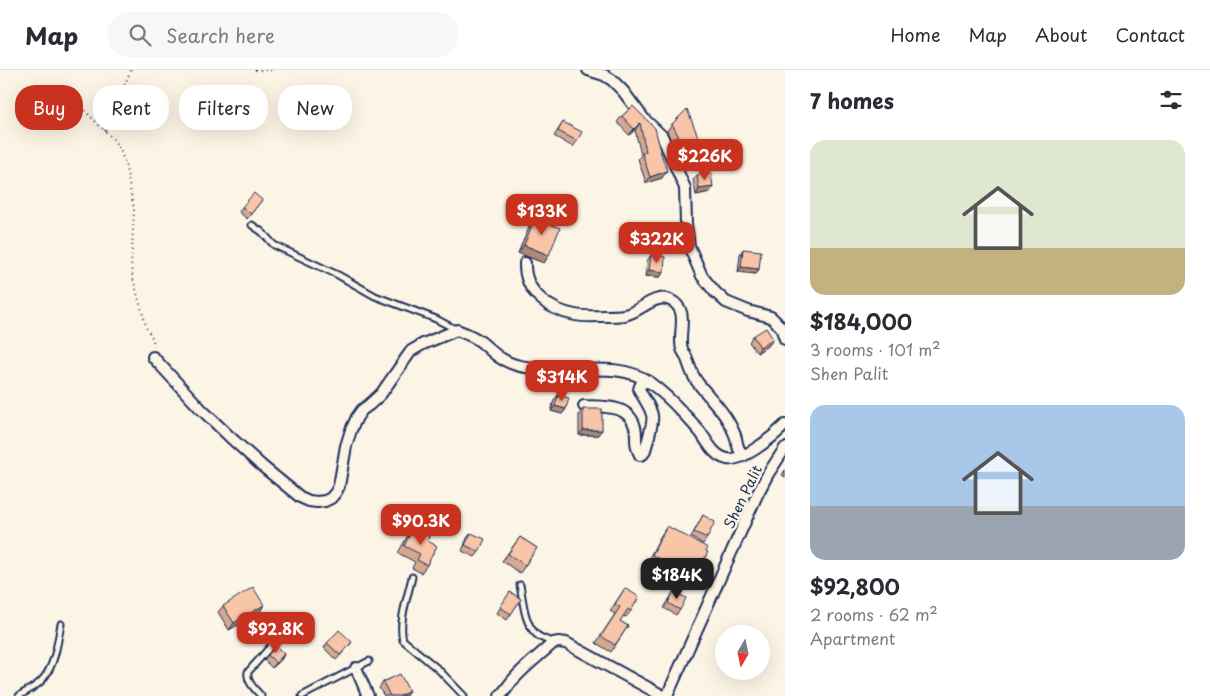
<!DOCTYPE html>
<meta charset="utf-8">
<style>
body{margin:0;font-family:"Playpen Sans",sans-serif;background:#f7f7f7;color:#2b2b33;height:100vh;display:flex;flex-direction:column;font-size:19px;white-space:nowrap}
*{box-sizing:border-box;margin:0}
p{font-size:16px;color:#7c7c81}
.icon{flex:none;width:28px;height:28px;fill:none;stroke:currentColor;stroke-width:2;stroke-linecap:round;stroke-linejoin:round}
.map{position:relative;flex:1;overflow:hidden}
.drawer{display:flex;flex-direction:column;background:#fff;width:425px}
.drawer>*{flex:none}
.banner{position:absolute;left:15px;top:15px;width:475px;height:45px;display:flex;gap:10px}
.needle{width:32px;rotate:189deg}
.buttons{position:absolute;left:715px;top:555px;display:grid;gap:10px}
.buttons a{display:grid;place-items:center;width:55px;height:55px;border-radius:50%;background:#fff;box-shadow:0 5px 20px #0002;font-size:25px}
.price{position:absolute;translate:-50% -42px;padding:0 11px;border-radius:10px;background:#c8321e;color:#fff;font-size:16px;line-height:32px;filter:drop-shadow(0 1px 2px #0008)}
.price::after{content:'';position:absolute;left:50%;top:30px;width:15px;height:11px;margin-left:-8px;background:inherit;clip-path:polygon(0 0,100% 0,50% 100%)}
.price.selected{background:#222;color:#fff}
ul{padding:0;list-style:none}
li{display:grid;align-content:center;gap:10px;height:265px;padding:0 25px}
li span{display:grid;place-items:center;height:155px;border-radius:15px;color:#555}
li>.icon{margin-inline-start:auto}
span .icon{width:90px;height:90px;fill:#fffc;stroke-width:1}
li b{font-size:21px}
h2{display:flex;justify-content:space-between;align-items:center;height:60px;padding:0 25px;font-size:21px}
.pill{padding:0 18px;border-radius:20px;background:#fff;box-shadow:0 5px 20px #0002;font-size:18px;line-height:45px}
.pill.selected{background:#c8321e;color:#fff}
header{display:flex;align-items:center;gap:30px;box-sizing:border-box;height:70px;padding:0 25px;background:#fff;border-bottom:1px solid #e1e1e2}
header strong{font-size:24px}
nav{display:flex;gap:28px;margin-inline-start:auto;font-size:18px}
.search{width:350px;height:45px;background:#f7f7f7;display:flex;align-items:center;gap:12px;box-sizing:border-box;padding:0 18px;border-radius:20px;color:#7c7c81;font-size:19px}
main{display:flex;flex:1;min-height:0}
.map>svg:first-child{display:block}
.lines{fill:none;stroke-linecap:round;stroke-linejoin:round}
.service-casing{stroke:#1b2f5e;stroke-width:9}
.minor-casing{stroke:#1b2f5e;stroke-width:14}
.path{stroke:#1b2f5e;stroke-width:2;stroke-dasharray:1 4;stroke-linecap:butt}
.service{stroke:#fcf5e5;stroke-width:5}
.minor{stroke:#fcf5e5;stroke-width:10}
.wall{fill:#d5a990;stroke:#1b2f5e}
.shaded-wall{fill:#ae8a76;stroke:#1b2f5e}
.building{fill:#f8c5a8;stroke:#1b2f5e}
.labels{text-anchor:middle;stroke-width:5;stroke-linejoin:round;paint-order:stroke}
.street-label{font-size:14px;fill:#1b2f5e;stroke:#fcf5e5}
</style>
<header>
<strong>Map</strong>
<div class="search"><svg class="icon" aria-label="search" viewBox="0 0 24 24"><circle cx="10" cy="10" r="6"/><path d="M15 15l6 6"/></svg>Search here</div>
<nav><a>Home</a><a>Map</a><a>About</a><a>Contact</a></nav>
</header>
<main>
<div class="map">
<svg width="785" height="626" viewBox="0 0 785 626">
<rect width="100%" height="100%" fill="#fcf5e5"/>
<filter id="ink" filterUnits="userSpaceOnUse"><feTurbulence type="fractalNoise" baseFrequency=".02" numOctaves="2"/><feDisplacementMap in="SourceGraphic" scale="10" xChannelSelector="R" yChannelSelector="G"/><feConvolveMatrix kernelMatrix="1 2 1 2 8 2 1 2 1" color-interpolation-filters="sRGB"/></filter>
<g filter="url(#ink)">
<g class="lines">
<!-- service casing -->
<g class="service-casing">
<g id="service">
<path d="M 252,155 L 262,162 L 274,175 L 338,205 L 375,226 L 436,249 L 457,260"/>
<path d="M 412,507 C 408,526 398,552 403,570 L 439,600 L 464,626"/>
<path d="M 520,515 C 523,530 524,553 536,564 C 540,568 548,570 553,573"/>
<path d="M 19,626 C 25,622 33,618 39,613 C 55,599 57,574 61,554"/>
<path d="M 261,626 C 255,619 246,611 248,602 L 271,576 L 273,553"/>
<path d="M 302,626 L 369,591"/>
</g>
</g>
<!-- minor casing -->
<g class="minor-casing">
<g id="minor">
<path d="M 588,0 L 604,5 L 612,10 L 623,21 L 644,49 L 662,66 L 685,118 L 686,154 L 689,176 L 702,206 L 706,211 L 715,222 L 726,232 L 748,241 L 771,247 L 781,257 L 785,269"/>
<path d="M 525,193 C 524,222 549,240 575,245 C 585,247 595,246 605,246 C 612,246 618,246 624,245 C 639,243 654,223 670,230 C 691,240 677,263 682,279 C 683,282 686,285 687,289 C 690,297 692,306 698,313 C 708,326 720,337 728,351 C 731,356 733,360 735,365 C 738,374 736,378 744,385"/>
<path d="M 153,287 L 201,339 L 230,367 L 262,396 L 300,427 L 309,431 L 317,432 L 325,431 L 331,428 L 336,422 L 339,416 L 346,376 L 351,360 L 357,347 L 362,340 L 369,335 L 381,324 L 411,281 L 423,274 L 457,260 C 465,263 474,266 481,272 C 489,278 495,286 504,290 C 511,294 519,296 526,297 C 539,299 552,300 564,300 C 592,300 625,295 649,312 C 661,321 673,332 683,343 C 689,349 695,356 701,363 C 708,373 714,386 727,389 C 743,392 774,366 785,355"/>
<path d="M 584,336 C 603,337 629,334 635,357 C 637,364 635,371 637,377 C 637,380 639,382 640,385 L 643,384 L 645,380 C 647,373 654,351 652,345 C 650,336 643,328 639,319 L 641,314 L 648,311"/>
<path d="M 356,598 L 368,626"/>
<path d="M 500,626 C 505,621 508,616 512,611 C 524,597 540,585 553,573 L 559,572 L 566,573 L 663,626"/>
<path d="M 667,626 L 757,425 L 768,404 L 785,378"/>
</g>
</g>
<!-- path -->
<g class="path">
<path d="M 255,0 L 272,0"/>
<path d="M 35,21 L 58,27 L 70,28 L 75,31 L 113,69 L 120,80 L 125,93 L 134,139 L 131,198 L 133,209 L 147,259 L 153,269 L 154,279"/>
<path d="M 105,61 L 131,0"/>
</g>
<!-- service -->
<use href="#service" class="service"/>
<!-- minor -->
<use href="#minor" class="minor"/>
</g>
<!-- wall -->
<g class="wall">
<path d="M 633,36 L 658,75 L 662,108 L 646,113 L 638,89 L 641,85 L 635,60 L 629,65 L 617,52 L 622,46 Z"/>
<path d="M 563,52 L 577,71 L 573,77 L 554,66 Z"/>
<path d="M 672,54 L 699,69 L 693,76 L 675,79 L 667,61 Z"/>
<path d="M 697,105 L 710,122 L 696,125 L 693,110 Z"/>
<path d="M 262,130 L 247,149 L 239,142 L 242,137 Z"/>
<path d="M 535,148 L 549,185 L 544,193 L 518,183 L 530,155 Z"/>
<path d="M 743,179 L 759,199 L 756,204 L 738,202 L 740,184 Z"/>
<path d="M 651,185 L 664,202 L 660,207 L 645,206 L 647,191 Z"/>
<path d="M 753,266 L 770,274 L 757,283 L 749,272 Z"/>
<path d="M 558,325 L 566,339 L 562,344 L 551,341 L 554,330 Z"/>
<path d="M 583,339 L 598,365 L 579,365 L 579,344 Z"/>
<path d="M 785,400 L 785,407 L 782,405 Z"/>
<path d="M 703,445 L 707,468 L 703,474 L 691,467 Z"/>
<path d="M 667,456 L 696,505 L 689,515 L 687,514 L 685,517 L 645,496 L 660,467 Z"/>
<path d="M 413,458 L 428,471 L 427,495 L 421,503 L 412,498 L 415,492 L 398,483 L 408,465 Z"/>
<path d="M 471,463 L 479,482 L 475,487 L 462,481 L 467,468 Z"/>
<path d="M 520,467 L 537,478 L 520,503 L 502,491 Z"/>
<path d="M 625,518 L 631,541 L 626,547 L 623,546 L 620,551 L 628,556 L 611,582 L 596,573 L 615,544 L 610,541 Z"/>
<path d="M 674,521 L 680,540 L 676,545 L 664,538 Z"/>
<path d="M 510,522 L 521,529 L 507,550 L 497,543 Z"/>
<path d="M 223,536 L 260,542 L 229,560 L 218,542 Z"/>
<path d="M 352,572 L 348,577 L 336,590 L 324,578 L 327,573 Z"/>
<path d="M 284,584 L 281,590 L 272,598 L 264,590 L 268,585 Z"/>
<path d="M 383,612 L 406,626 L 384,626 L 379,618 Z"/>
</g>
<!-- shaded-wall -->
<g class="shaded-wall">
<path d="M 640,53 L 635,60 L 629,65 L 634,59 Z"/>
<path d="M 699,69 L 693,76 L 675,79 L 681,71 Z"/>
<path d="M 667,101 L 662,108 L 646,113 L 650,107 Z"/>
<path d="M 713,117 L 710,122 L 696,125 L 699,119 Z"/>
<path d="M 524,175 L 549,185 L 544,193 L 518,183 Z"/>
<path d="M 741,197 L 759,199 L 756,204 L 738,202 Z"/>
<path d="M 649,200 L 664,202 L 660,207 L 645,206 Z"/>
<path d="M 773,269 L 770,274 L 757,283 L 760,277 Z"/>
<path d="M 555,336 L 566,339 L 562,344 L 551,341 Z"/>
<path d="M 583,360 L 602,360 L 598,365 L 579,365 Z"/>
<path d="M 264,535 L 260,542 L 229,560 L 234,553 Z"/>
<path d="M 284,584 L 281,590 L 272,598 L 276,593 Z"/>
<path d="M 409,621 L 406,626 L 400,626 Z"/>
</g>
<!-- building -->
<g class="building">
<path d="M 633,36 L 655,58 L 659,74 L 658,74 L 667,101 L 650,107 L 642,83 L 646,82 L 640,53 L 634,59 L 622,46 Z"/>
<path d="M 687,39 L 699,69 L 681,71 L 672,54 Z"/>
<path d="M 563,52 L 582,62 L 577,71 L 558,61 Z"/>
<path d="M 711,103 L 713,117 L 699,119 L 697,105 Z"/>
<path d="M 254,123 L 262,130 L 251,144 L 242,137 Z"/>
<path d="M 535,148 L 560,158 L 549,185 L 524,175 Z"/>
<path d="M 743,179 L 761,181 L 759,199 L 741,197 Z"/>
<path d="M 651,185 L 665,187 L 664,202 L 649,200 Z"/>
<path d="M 766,258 L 773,269 L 760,277 L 753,266 Z"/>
<path d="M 558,325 L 569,328 L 566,339 L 555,336 Z"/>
<rect x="583" y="339" width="19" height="21"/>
<path d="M 703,445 L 715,452 L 707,468 L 694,462 Z"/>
<path d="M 667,456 L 708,478 L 706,481 L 708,482 L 696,505 L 694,503 L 692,507 L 652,485 Z"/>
<path d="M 413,458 L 429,466 L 428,471 L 437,476 L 427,495 L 417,490 L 420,484 L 404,476 Z"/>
<path d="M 471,463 L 485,469 L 479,482 L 465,475 Z"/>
<path d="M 520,467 L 537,478 L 525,495 L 508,484 Z"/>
<path d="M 253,517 L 264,535 L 234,553 L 223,536 Z"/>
<path d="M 625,518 L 639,527 L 631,541 L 628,539 L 620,551 L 628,556 L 615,575 L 601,566 L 620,537 L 615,534 Z"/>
<path d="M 674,521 L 686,528 L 680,540 L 668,533 Z"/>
<path d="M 510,522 L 521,529 L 511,544 L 500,537 Z"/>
<path d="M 339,560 L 352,572 L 340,585 L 327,573 Z"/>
<path d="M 276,576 L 284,584 L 276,593 L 268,585 Z"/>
<path d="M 400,604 L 409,621 L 400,626 L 390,626 L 383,612 Z"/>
</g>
</g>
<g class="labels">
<!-- street labels -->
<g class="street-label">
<text transform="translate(743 427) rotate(-64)" y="5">Shen Palit</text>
</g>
</g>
</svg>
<div class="buttons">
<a><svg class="needle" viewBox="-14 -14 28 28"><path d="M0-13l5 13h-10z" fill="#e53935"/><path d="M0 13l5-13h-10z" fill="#7c7c81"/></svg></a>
</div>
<b class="price" style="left:705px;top:111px">$226K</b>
<b class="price" style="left:542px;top:166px">$133K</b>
<b class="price" style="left:657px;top:194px">$322K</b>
<b class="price" style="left:562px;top:332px">$314K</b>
<b class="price" style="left:421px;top:476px">$90.3K</b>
<b class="price selected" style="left:677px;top:530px">$184K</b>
<b class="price" style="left:276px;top:584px">$92.8K</b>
<div class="banner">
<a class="pill selected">Buy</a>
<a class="pill">Rent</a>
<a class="pill">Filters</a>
<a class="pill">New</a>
</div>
</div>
<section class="drawer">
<h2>7 homes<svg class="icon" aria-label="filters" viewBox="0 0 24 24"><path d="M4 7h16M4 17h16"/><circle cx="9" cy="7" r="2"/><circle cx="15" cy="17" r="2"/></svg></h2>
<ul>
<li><span style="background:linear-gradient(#dfe7d0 70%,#c2b280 0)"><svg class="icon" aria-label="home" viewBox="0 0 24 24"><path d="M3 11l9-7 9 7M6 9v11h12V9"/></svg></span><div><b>$184,000</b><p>3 rooms · 101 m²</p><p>Shen Palit</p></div></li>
<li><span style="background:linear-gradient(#a9c7e8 65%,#9aa5b1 0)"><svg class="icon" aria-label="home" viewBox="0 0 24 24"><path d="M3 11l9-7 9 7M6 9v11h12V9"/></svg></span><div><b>$92,800</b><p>2 rooms · 62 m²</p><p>Apartment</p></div></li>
</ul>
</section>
</main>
